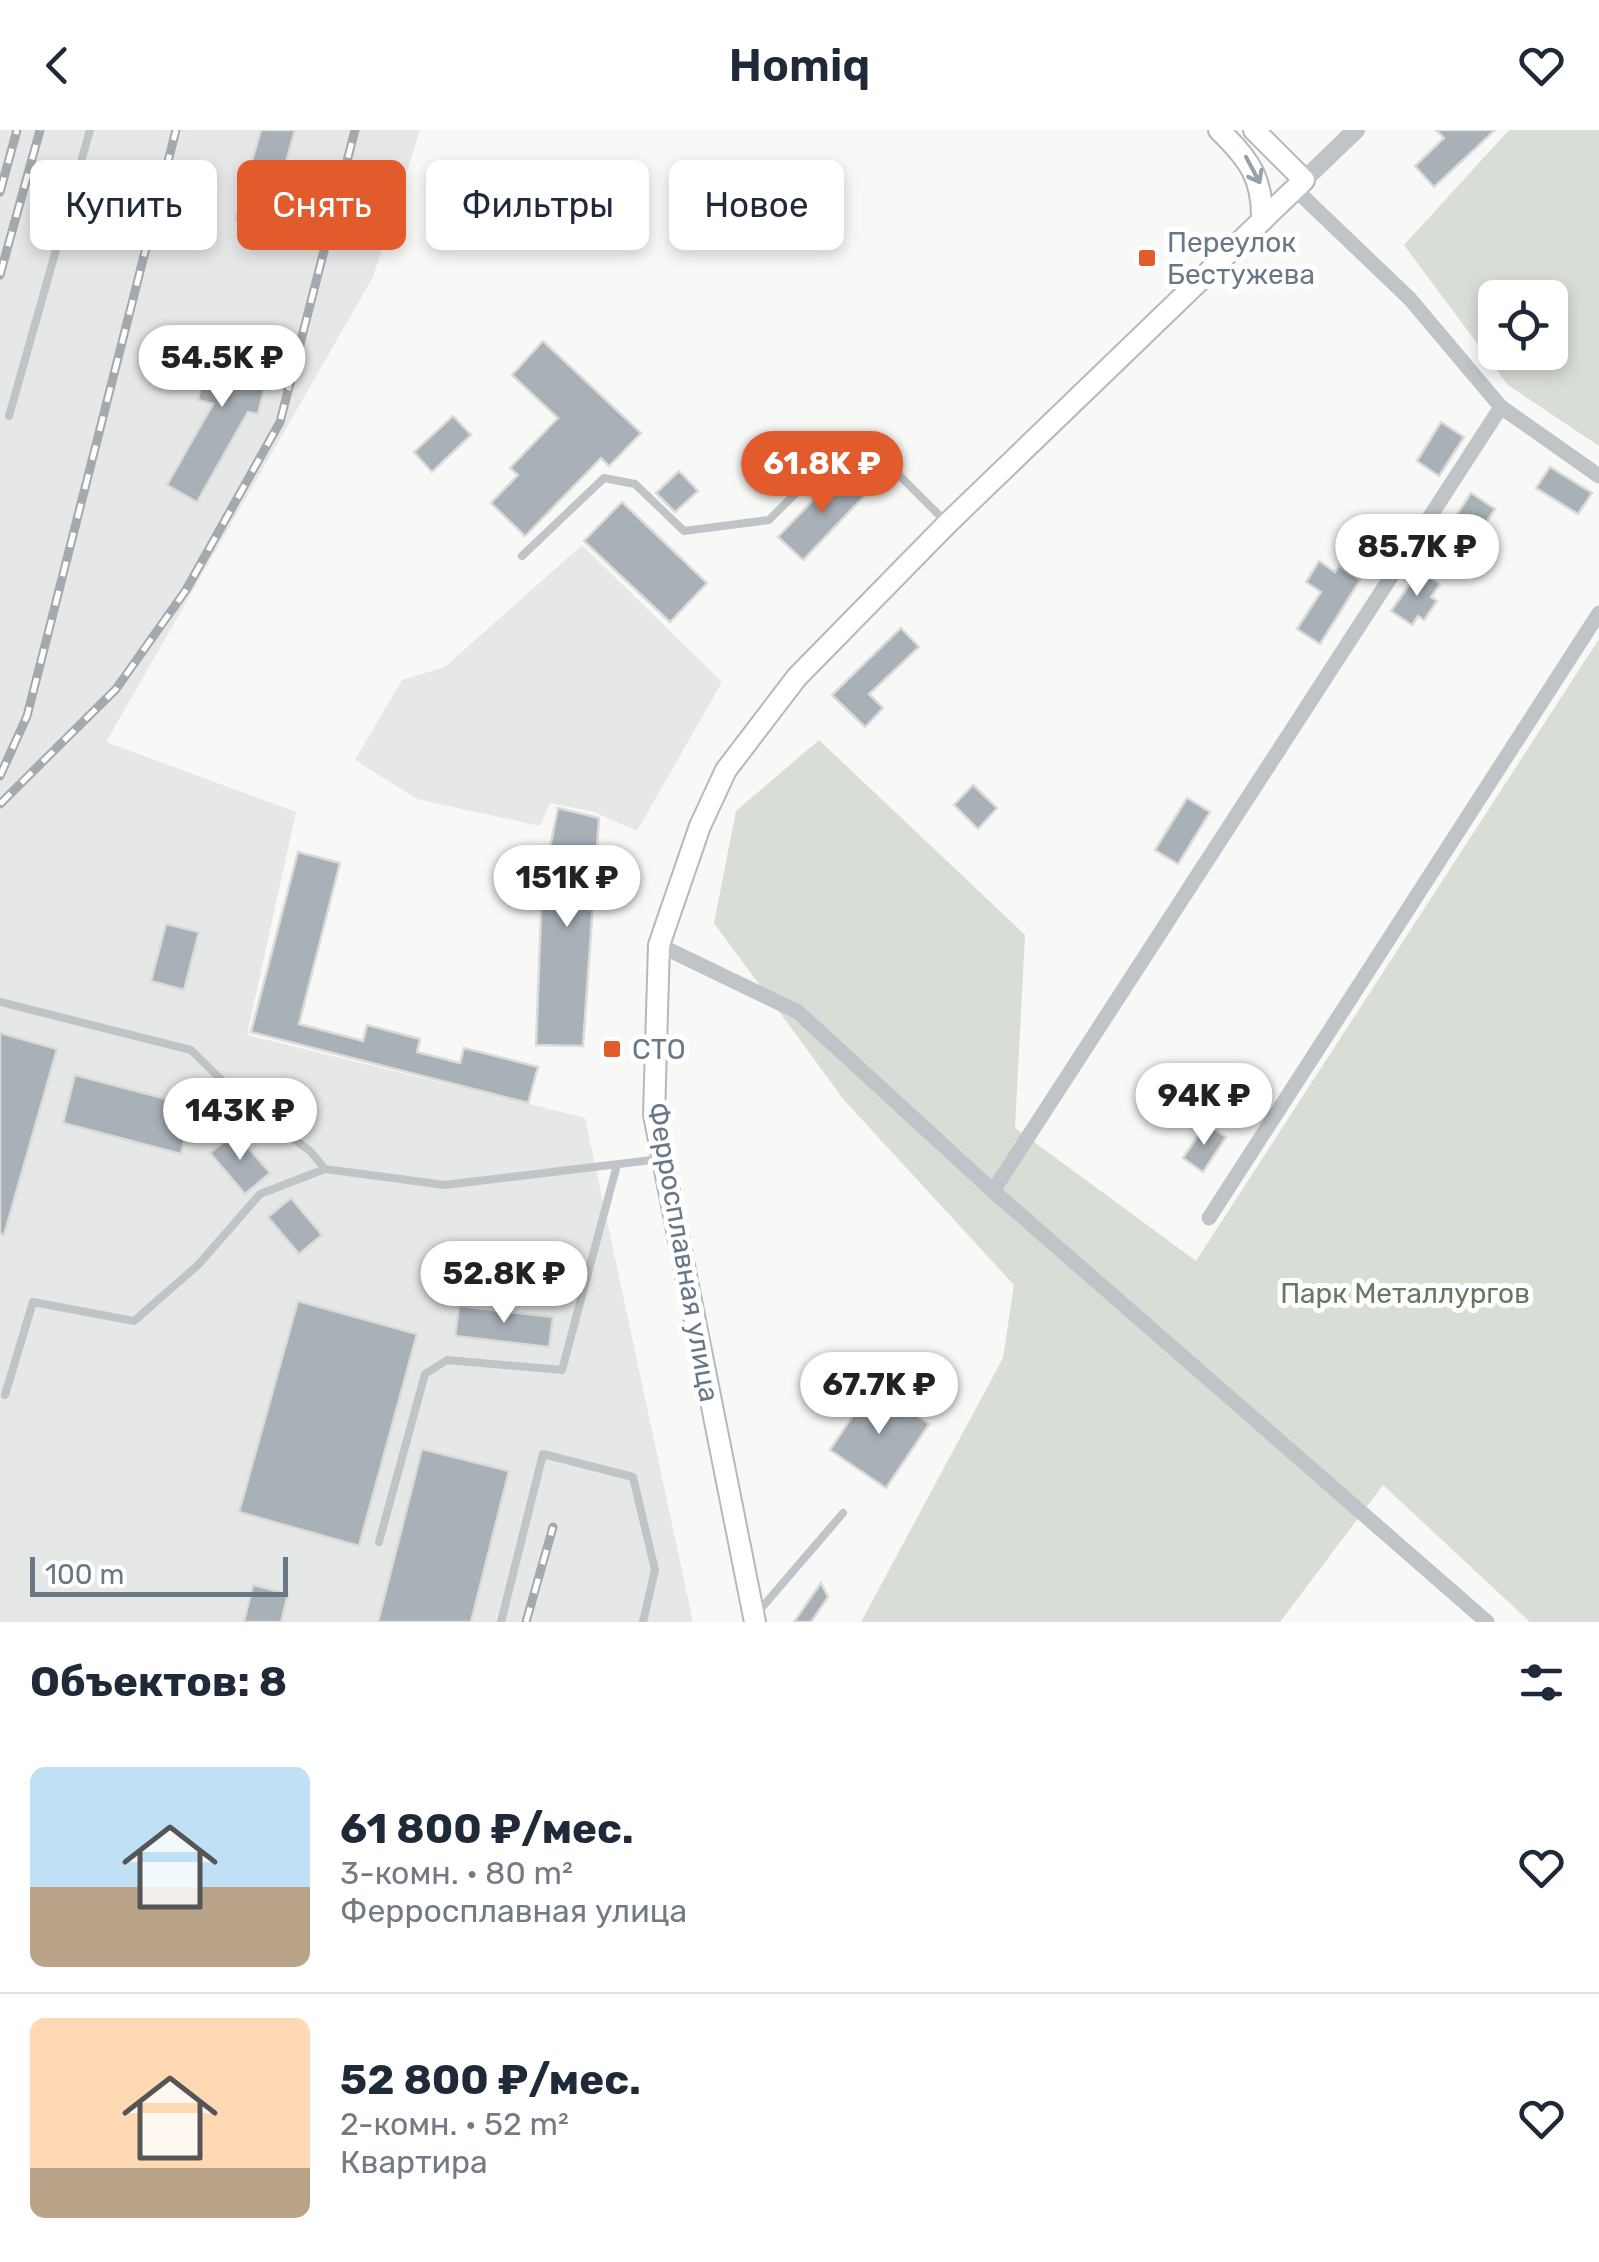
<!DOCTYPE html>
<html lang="ru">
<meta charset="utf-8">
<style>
body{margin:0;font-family:Rubik,sans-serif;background:#f2f2f3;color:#1f2937;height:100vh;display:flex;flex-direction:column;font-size:38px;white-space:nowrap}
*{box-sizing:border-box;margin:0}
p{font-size:32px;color:#747a83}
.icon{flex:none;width:55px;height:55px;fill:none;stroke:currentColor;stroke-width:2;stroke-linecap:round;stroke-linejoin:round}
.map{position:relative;height:1492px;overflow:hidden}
.side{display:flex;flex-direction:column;background:#fff;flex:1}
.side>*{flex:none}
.hud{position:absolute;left:30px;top:30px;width:1000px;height:90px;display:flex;gap:20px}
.buttons{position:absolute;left:1478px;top:150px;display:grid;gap:20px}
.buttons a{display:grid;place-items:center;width:90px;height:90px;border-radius:15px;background:#fff;box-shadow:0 5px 15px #0003;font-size:50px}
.scale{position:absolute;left:30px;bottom:25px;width:258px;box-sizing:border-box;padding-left:10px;border:5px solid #687886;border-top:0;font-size:28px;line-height:35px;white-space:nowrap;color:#687886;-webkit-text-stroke:8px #fff;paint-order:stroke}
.price{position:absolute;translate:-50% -85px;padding:0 22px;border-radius:35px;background:#fff;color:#222;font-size:32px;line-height:65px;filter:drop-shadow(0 2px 5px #0008)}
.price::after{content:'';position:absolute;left:50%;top:60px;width:30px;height:22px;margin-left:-15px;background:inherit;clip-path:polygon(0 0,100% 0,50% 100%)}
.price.selected{background:#e15b2d;color:#fff}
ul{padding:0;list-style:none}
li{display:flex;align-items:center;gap:30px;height:250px;padding:0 30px}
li+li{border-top:2px solid #e0e1e3}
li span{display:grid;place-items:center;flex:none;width:280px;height:200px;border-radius:15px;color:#555}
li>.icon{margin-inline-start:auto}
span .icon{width:120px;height:120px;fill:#fffc;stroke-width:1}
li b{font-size:42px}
h2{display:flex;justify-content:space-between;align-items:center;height:120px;padding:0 30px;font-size:42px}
.chip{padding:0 35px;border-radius:15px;background:#fff;box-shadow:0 5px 15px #0003;font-size:35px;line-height:90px}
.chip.selected{background:#e15b2d;color:#fff}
header{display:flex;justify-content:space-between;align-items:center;height:130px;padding:0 30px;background:#fff;font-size:45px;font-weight:600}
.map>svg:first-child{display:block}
.built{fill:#e6e7e7}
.green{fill:#d8ddd5;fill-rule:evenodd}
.building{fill:#a8b1b7;stroke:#dadad8;stroke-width:2.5}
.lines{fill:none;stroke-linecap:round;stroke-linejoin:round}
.secondary-casing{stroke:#b4b9be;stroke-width:24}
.service{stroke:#bfc4c8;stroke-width:8}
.minor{stroke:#bfc4c8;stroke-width:15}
.tertiary{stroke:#bfc4c8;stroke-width:18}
.secondary{stroke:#fff;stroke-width:20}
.rail-casing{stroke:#a3a9af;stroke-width:9}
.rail{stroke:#fff;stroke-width:5;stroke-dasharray:15;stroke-linecap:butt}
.oneway{stroke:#95a0aa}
.poi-dot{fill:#e15b2d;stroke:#fff;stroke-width:4}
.labels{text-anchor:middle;stroke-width:10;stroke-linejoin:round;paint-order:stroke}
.poi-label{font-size:28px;fill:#687886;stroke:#fff;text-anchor:start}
.street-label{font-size:28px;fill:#687886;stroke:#fff}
.park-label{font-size:28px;fill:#667863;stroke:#fff}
</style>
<header><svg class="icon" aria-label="back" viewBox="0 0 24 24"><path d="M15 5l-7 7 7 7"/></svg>Homiq<svg class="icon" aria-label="heart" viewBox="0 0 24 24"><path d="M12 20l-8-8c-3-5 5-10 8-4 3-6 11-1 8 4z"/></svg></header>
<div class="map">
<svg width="1599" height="1492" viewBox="0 0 1599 1492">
<rect width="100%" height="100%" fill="#f8f8f6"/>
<!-- built -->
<g class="built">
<path d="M 0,0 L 420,0 L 373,147 L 106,612 L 296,682 L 247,905 L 585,988 L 693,1492 L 0,1492 Z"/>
<path d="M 582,415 L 722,552 L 637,701 L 594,682 L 550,673 L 540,696 L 417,669 L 355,630 L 402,550 L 445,537 Z"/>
</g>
<!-- green -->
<g class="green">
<path d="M 1509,0 L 1599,0 L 1599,316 L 1508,255 L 1404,115 ZM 1495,168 L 1550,168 L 1550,222 L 1495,222 Z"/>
<path d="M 1599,509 L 1599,1492 L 1530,1492 L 1383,1355 L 1280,1492 L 861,1492 L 1003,1228 L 1014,1155 L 844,970 L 714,793 L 736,681 L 819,610 L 1025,805 L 1015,998 L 1196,1131 Z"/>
</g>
<!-- building -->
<g class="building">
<path d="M 261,0 L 295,0 L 267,100 L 235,90 Z"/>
<path d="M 1436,0 L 1495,0 L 1434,57 L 1415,36 L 1444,8 Z"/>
<path d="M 212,208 L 273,222 L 258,284 L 248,282 L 197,372 L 167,355 L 213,274 L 198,270 Z"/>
<path d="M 543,211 L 641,303 L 609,336 L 601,328 L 525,406 L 491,373 L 518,345 L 510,338 L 558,288 L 512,245 Z"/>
<path d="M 453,286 L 471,305 L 432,342 L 414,322 Z"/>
<path d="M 1441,292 L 1464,307 L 1439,346 L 1417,331 Z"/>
<path d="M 1550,337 L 1592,363 L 1578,384 L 1536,358 Z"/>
<path d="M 679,341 L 698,361 L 675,382 L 656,363 Z"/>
<path d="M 841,341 L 866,364 L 803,430 L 778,407 Z"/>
<path d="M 1471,363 L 1495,379 L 1469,419 L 1445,403 Z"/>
<path d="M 622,372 L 707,453 L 670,492 L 584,411 Z"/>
<path d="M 1319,431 L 1335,442 L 1339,436 L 1360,450 L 1320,514 L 1297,499 L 1321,462 L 1306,452 Z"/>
<path d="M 1420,440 L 1440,454 L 1431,467 L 1437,471 L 1424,490 L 1418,486 L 1412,495 L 1391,481 Z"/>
<path d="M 901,498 L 919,517 L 869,564 L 883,578 L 865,597 L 832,565 Z"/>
<path d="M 973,655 L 997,678 L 978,699 L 954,675 Z"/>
<path d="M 1187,668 L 1210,682 L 1178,734 L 1155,720 Z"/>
<path d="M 558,678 L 599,688 L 583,916 L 536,915 L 542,757 Z"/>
<path d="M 298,722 L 340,733 L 299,894 L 363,911 L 367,895 L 420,909 L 417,922 L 460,933 L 464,918 L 538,937 L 528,973 L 251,902 Z"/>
<path d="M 166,794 L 199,802 L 184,860 L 151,851 Z"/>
<path d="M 0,903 L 57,919 L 4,1105 L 0,1104 Z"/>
<path d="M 75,945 L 193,976 L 181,1024 L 63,993 Z"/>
<path d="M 1206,994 L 1226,1007 L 1203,1042 L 1183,1028 Z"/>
<path d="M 235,1002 L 270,1043 L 245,1064 L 210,1023 Z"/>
<path d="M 291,1068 L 322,1105 L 299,1124 L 268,1087 Z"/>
<path d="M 298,1171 L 417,1204 L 359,1416 L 239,1382 Z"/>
<path d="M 459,1176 L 553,1187 L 549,1217 L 455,1206 Z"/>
<path d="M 873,1256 L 929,1294 L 886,1358 L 830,1320 Z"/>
<path d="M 422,1319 L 509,1341 L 471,1492 L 378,1492 Z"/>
<path d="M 821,1453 L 828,1467 L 811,1492 L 794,1492 Z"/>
<path d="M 253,1455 L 288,1464 L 281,1492 L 244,1492 Z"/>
</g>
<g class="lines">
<!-- secondary casing -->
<g class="secondary-casing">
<g id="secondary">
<path d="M 1219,0 C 1249,29 1263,48 1262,91"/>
<path d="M 755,1492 L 654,985 L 659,815 L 700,696 L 726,640 L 797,547 L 948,393 L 1304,50 L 1254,0"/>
</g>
</g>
<!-- service -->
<g class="service">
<path d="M 9,286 L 90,0"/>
<path d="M 522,426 L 604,348 L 635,354 L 684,401 L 769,390 L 836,323 L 858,315 L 878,324 L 946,392"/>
<path d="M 0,872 L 191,920 L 244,972 L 310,1021 L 325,1039"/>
<path d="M 5,1265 L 33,1172 L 134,1191 L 198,1135 L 260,1064 L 325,1039 L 445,1055 L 660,1029"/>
<path d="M 379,1412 L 425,1244 L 447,1230 L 562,1240 L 617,1035"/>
<path d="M 758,1482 L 843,1383"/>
<path d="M 501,1492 L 543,1324 L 633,1347 L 655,1440 L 643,1492"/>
</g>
<!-- minor -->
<g class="minor">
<path d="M 1295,59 L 1410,169 L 1501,277 L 1599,346"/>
<path d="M 659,815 L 798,882 L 993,1061 L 1487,1492"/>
<path d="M 993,1061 L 1501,277"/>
<path d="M 1209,1088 L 1599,483"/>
</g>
<!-- tertiary -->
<path class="tertiary" d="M 1304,50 L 1356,0"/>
<!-- secondary -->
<use href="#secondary" class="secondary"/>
<!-- rail casing -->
<g class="rail-casing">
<g id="rail">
<path d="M 0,62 L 17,0"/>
<path d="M 0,145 L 40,0"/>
<path d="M 0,646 L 27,586 L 176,0"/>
<path d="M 0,674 L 116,559 L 186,460 L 280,292 L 355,0"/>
<path d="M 526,1492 L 553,1397"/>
</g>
</g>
<!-- rail -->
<use href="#rail" class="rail"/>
</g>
<!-- one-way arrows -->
<defs><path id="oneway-shaft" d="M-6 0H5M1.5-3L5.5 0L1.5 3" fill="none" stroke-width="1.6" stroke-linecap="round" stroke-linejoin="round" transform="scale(2.5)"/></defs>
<use class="oneway" href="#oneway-shaft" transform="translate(1253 40) rotate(62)"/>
<!-- markers -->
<g class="poi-dot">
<rect x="1137" y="118" width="20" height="20" rx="5"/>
<rect x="602" y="909" width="20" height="20" rx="5"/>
</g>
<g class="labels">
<!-- poi labels -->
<g class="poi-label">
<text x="1167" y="122">Переулок<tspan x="1167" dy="32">Бестужева</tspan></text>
<text x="632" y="929">СТО</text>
</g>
<!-- street labels -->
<g class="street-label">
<text transform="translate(684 1122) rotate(80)" y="10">Ферросплавная улица</text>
</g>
<!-- park labels -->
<g class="park-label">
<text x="1405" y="1173">Парк Металлургов</text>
</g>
</g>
</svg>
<div class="buttons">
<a><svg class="icon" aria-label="locate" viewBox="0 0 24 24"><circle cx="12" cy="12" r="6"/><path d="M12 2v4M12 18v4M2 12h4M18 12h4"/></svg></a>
</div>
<div class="scale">100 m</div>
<b class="price" style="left:222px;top:280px">54.5K ₽</b>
<b class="price selected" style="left:822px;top:386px">61.8K ₽</b>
<b class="price" style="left:1417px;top:469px">85.7K ₽</b>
<b class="price" style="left:567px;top:800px">151K ₽</b>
<b class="price" style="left:1204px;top:1018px">94K ₽</b>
<b class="price" style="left:240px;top:1033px">143K ₽</b>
<b class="price" style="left:504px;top:1196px">52.8K ₽</b>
<b class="price" style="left:879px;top:1307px">67.7K ₽</b>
<div class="hud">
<a class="chip">Купить</a>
<a class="chip selected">Снять</a>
<a class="chip">Фильтры</a>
<a class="chip">Новое</a>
</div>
</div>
<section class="side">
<h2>Объектов: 8<svg class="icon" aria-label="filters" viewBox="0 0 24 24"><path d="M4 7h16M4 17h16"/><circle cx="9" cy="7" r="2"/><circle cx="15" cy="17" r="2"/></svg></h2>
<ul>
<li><span style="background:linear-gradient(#bfe0f5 60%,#b9a48a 0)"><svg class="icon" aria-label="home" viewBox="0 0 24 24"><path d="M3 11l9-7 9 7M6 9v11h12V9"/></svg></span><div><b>61 800 ₽/мес.</b><p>3-комн. · 80 m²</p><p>Ферросплавная улица</p></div><svg class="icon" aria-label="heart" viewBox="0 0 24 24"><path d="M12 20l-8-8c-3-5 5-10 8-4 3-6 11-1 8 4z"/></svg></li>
<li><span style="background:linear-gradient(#ffd9b3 75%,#b9a48a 0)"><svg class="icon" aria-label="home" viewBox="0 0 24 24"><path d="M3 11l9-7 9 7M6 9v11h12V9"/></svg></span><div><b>52 800 ₽/мес.</b><p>2-комн. · 52 m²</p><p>Квартира</p></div><svg class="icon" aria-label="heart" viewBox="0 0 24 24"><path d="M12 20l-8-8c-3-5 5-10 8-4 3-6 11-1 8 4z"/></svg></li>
</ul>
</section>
